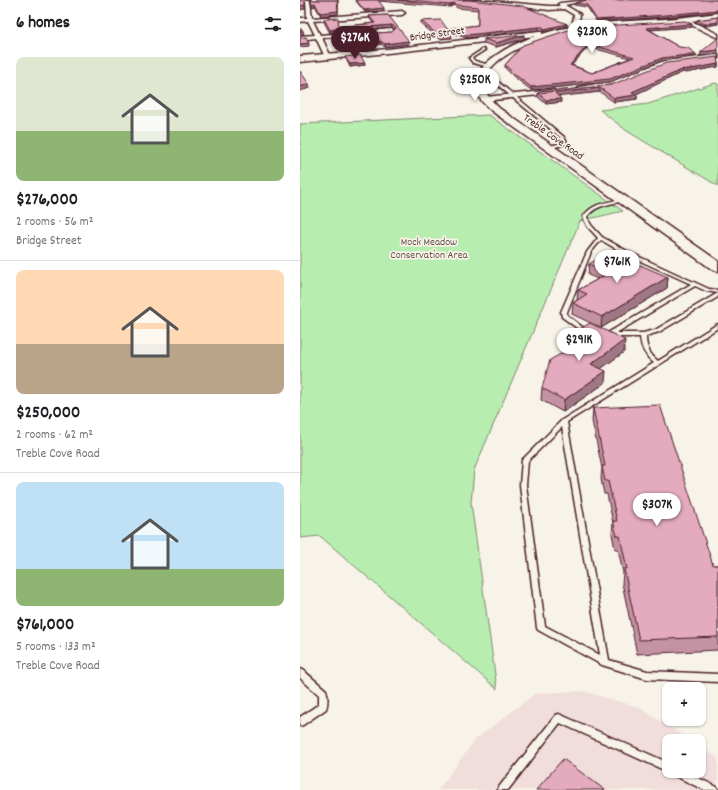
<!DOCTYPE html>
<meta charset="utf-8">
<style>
body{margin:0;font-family:Dekko,sans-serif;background:#f6f6f6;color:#202124;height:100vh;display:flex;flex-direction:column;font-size:15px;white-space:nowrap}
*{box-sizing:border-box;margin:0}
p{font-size:13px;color:#757577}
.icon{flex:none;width:22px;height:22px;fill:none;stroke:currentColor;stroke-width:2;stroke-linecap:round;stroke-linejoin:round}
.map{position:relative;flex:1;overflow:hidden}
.side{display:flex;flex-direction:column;background:#fff;width:300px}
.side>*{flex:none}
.buttons{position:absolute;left:362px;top:682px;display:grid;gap:8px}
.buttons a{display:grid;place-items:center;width:44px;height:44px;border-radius:8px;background:#fff;box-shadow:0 1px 3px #0004;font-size:20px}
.price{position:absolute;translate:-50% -34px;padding:0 9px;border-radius:14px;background:#fff;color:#222;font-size:13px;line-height:26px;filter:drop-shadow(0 1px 2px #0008)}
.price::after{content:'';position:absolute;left:50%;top:24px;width:12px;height:9px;margin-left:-6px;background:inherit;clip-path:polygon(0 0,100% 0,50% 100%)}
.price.on{background:#4a1f2b;color:#fff}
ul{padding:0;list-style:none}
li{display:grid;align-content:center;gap:8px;height:212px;padding:0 16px}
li+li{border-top:1px solid #e0e0e0}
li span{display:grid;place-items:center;height:124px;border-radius:8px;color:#555}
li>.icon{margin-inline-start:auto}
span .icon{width:72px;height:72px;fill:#fffc;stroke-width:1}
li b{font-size:17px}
h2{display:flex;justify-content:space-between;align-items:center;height:48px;padding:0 16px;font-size:17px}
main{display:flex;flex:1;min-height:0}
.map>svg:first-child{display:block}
.built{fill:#f1dddb}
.green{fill:#b7eeb0;stroke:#80866e}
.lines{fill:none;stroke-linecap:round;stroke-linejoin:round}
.lane-casing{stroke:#4a1f2b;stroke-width:3}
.street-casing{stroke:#4a1f2b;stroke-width:3}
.secondary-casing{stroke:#4a1f2b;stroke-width:3}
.lane{fill:#f7f3e8;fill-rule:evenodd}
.street{fill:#f7f3e8;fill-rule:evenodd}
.secondary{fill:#f7f3e8;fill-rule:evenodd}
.wall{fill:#c493a3;stroke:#4a1f2b;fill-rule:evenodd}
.shaded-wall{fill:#a07885;stroke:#4a1f2b}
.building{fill:#e4abbe;stroke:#4a1f2b;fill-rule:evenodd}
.labels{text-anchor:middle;stroke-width:3.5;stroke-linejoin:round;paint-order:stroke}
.far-street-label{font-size:11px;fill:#4a1f2b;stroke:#f7f3e8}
.far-park-label{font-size:11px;fill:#65534c;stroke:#f7f3e8}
</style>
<main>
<section class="side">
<h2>6 homes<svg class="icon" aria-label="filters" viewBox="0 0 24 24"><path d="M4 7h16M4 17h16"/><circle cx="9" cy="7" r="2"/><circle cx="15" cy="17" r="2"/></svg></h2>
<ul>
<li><span style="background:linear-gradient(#dfe7d0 60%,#8fb573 0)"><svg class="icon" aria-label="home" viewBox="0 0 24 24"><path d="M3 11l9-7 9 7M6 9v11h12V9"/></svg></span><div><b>$276,000</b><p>2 rooms · 56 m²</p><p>Bridge Street</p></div></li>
<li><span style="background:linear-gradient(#ffd9b3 60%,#b9a48a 0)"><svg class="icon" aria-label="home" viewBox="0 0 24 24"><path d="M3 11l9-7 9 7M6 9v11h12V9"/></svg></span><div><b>$250,000</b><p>2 rooms · 62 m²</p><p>Treble Cove Road</p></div></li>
<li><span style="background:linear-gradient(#bfe0f5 70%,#8fb573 0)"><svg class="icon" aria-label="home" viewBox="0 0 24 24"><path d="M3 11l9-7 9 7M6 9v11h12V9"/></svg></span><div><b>$761,000</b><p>5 rooms · 133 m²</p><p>Treble Cove Road</p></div></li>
</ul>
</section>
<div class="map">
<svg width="418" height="790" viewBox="0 0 418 790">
<rect width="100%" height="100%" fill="#f7f3e8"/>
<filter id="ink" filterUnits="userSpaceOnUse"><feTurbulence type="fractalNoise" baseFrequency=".025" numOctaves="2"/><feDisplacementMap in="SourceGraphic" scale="8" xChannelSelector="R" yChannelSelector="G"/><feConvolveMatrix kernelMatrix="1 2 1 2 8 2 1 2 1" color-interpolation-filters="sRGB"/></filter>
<g filter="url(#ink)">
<!-- built -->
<path class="built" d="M 282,691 L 338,707 L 392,741 L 369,741 L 369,771 L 399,771 L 399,746 L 418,758 L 418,790 L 138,790 L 176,739 L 236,693 Z"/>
<!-- green -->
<g class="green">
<path d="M 415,83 L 418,84 L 418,186 L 327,131 L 300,110 L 348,104 Z"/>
<path d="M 189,115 L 323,211 L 280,221 L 174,470 L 171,503 L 197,689 L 20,536 L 0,538 L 0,124 Z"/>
</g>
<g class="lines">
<!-- lane casing -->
<g class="lane-casing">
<g id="lane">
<path d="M 183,49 L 185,50 L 172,58 L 175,61 L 189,65 L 189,67 L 173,63 L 169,58 Z"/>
<path d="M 194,80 L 196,80 L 264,137 L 267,143 L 266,144 L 248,149 L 248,147 L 263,142 L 261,138 L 194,82 Z"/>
<path d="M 323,199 L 325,199 L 325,201 C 311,204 295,205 287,217 L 291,225 L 302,237 L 329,252 L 409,289 L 418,290 L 418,297 L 359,332 L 346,336 C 346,347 349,354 358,361 L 416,325 L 418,324 L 418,328 L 267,422 L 309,660 L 347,671 L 418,674 L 418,682 L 347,679 L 302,665 L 238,630 L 237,628 L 220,485 L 222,460 L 262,420 L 354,363 C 345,356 341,348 340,337 L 307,337 L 304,335 L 391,284 L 325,254 L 301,240 L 291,252 L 267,312 L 267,315 L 281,326 L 292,331 L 289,333 L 277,328 L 262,317 L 261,312 L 287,252 L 298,238 L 287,226 L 283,217 C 292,203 308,202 323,199 ZM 395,286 L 406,291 L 418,293 L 355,330 L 343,333 L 316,333 ZM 262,427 L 300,655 L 245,626 L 226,485 L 228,461 Z"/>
<path d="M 0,669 L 3,670 L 26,690 C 28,695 28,704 26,709 L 3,725 L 0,726 L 0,717 L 19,704 L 19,695 L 0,678 Z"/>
<path d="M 259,714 L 369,763 L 369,771 L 384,771 L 417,787 L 418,790 L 404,790 L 371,774 L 370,772 L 366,771 L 260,723 L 208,790 L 197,790 L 199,787 L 256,715 Z"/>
</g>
</g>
<!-- street casing -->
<g class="street-casing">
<g id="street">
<path d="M 6,0 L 10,0 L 12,18 L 102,11 L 105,13 L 102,15 L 13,21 L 20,35 L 92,29 L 95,31 L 92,33 L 22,38 L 31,57 L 28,59 L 25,57 L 16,38 L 0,40 L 0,36 L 15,35 L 8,21 L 0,22 L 0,18 L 7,18 Z"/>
<path d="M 162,0 L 180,0 L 249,6 L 260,6 L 258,4 L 260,3 L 289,0 L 265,5 L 280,14 L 279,22 L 283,27 L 280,29 L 273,22 L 274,15 L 264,9 L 249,10 Z"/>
<path d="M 383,19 L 387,19 L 418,34 L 418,38 L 383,21 Z"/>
<path d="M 418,55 L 418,59 L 365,65 L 317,84 L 280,91 L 277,89 L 280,87 L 313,81 L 364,61 Z"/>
<path d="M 254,90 L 257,92 L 256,93 L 185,101 L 182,99 L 185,97 Z"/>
</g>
</g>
<!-- secondary casing -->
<g class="secondary-casing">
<path id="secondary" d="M 418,13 L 418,17 C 394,21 370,24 345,25 C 323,26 300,26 278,29 C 255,33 177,55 185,89 C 187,97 194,102 199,108 L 418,261 L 418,271 L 413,270 L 193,112 C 186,106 178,99 176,90 C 169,63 217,42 236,36 L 88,53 L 0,62 L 0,56 L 88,49 L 239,31 L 242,31 L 242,34 C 277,23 312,22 348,20 C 372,19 395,16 418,13 Z"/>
</g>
<!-- lane -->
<use href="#lane" class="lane"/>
<!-- street -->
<use href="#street" class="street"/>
<!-- secondary -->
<use href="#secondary" class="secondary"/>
</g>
<!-- wall -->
<g class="wall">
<path d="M 10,0 L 38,0 L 38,14 L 21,16 L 15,6 L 12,7 Z"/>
<path d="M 55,0 L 170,0 L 267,24 L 267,26 L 244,32 L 243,30 L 239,30 L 167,38 L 150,33 L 152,38 L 140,39 L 121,24 L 121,21 L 147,29 L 178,25 L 178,10 L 157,8 L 154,5 L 150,7 L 78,1 L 84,11 L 65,12 Z"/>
<path d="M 418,0 L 418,12 L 366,17 L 297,22 L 287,7 L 274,5 L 275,3 Z"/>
<path d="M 88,15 L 109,44 L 85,47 L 81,44 L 56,47 L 57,50 L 41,51 L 34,39 L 33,36 L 92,32 L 95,29 L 92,28 L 30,33 L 24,22 L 24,19 L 39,27 L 73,23 L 70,19 L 69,16 Z"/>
<path d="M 418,17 L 418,24 L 405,26 L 396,22 L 397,20 Z"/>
<path d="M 301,26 L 392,27 L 350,30 L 379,47 L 396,56 L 361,61 L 310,82 L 231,90 L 214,77 L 205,68 L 205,65 L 223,45 L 309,40 L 301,28 ZM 288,47 L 330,58 L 292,73 L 272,65 Z"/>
<path d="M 184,39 L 224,39 L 196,47 L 184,43 Z"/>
<path d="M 45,57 L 65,63 L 65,65 L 50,67 Z"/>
<path d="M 418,57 L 418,67 L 411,68 L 386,73 L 383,72 L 336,94 L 337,95 L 337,99 L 314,102 L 300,92 L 258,96 L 261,102 L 246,104 L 238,97 L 238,93 L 311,85 Z"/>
<path d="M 289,264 L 368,277 L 367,288 L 301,328 L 272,314 L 273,303 L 277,300 L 278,290 L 298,279 L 288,275 Z"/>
<path d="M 275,332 L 324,352 L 301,368 L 305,383 L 263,412 L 241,400 L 242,388 L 276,345 L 274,344 Z"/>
<path d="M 293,408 L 413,565 L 418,565 L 418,650 L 337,654 L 322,583 L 323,573 L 318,549 L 315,549 L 312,534 L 313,523 L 307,494 L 304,494 L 301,479 L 302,468 L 292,421 Z"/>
</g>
<!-- shaded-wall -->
<g class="shaded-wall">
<path d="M 5,0 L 5,9 L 0,10 L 0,6 Z"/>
<path d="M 38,0 L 38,14 L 21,16 L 20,13 Z"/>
<path d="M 15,3 L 15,6 L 12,7 L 12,4 Z"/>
<path d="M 154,3 L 154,5 L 150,7 L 150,5 Z"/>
<path d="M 84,8 L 84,11 L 65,12 L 64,10 Z"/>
<path d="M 418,10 L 418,12 L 366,17 L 297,22 L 297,20 Z"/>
<path d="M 418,22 L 418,24 L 405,26 L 405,24 Z"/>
<path d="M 267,24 L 267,26 L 244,32 L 244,29 Z"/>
<path d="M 392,24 L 392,27 L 346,30 L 346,28 Z"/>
<path d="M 92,25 L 92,28 L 30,33 L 30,30 Z"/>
<path d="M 239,27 L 239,30 L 167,38 L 167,35 Z"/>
<path d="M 0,31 L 3,31 L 4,34 L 0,35 Z"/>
<path d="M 151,35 L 152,38 L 140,39 L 139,36 Z"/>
<path d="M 224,35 L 224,39 L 196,47 L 196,43 Z"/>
<path d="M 80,41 L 81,44 L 55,47 L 55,44 Z"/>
<path d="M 109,41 L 109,44 L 85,47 L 85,44 Z"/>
<path d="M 9,43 L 9,46 L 0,47 L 0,44 Z"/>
<path d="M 289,44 L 288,47 L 270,67 L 270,65 Z"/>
<path d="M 56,47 L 57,50 L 41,51 L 41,48 Z"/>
<path d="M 418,50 L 418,54 L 400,56 L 401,52 Z"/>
<path d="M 396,54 L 396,56 L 361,61 L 310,82 L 231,90 L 231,87 L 362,58 Z"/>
<path d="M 65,63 L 65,65 L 50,67 L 50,64 Z"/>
<path d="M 418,64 L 418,67 L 411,68 L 386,73 L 386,70 Z"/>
<path d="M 384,69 L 383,72 L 332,96 L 332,92 Z"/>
<path d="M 9,84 L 10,88 L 0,91 L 0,87 Z"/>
<path d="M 300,88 L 300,92 L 255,97 L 255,93 Z"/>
<path d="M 337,95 L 337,99 L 314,102 L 314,98 Z"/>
<path d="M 261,99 L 261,102 L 246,104 L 246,100 Z"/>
<path d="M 368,277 L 367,288 L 301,328 L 302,317 Z"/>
<path d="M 325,340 L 324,352 L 291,376 L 291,364 Z"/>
<path d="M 306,371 L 305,383 L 263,412 L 264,400 Z"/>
</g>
<!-- building -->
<g class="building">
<path d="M 0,0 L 5,0 L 5,5 L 0,6 Z"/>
<path d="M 11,0 L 37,0 L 38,11 L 20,13 L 15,3 L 12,4 Z"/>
<path d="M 56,0 L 78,0 L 84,8 L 64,10 Z"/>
<path d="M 97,0 L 170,0 L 223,6 L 267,24 L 244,29 L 243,27 L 239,27 L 167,35 L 148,29 L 151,35 L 139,36 L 121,21 L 141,20 L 147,29 L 178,25 L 178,7 L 157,5 L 154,3 L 150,5 Z"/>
<path d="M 287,0 L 418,0 L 418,10 L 366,15 L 297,20 L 287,5 L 275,3 Z"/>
<path d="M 88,15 L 109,41 L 85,44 L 80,41 L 55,44 L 56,47 L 41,48 L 33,36 L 92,32 L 96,28 L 92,25 L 30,30 L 24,19 L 38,18 L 39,27 L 75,23 L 69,16 Z"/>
<path d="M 418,17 L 418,22 L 405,24 L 397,20 Z"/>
<path d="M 385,21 L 392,24 L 346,28 L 379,47 L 388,48 L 396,54 L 362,58 L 310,79 L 231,87 L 214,74 L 205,65 L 223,45 L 268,30 L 278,28 L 312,41 L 301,26 ZM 289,44 L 334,57 L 292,73 L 270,65 Z"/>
<path d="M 0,29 L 2,29 L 3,31 L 0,31 Z"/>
<path d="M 224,35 L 196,43 L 184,39 Z"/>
<path d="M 6,37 L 9,43 L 0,44 L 0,38 Z"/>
<path d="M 418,38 L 418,50 L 401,52 Z"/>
<path d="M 60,55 L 65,63 L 50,64 L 45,57 Z"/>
<path d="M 418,57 L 418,64 L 386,70 L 384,69 L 332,92 L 337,95 L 314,98 L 300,88 L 255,93 L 261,99 L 246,100 L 238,93 L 311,85 L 366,63 Z"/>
<path d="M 0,71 L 9,84 L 0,87 Z"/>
<path d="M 310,252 L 368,277 L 302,317 L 273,303 L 287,294 L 278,290 L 309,273 L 289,264 Z"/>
<path d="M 290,323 L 325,340 L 291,364 L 306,371 L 264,400 L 242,388 L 250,360 L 287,339 L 275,332 Z"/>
<path d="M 360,405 L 413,565 L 418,565 L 418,637 L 339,640 L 324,569 L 327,569 L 320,536 L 317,536 L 313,521 L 317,521 L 308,481 L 305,481 L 302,466 L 305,466 L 293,408 Z"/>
<path d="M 263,759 L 305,790 L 236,790 Z"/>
</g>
</g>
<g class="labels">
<!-- far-street labels -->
<g class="far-street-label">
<text transform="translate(137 33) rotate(-8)" y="4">Bridge Street</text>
<text transform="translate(254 136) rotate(35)" y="4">Treble Cove Road</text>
</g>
<!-- far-park labels -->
<g class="far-park-label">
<text x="129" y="245">Mock Meadow<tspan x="129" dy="13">Conservation Area</tspan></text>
</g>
</g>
</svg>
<div class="buttons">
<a>+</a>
<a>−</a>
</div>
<b class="price" style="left:292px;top:54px">$230K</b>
<b class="price on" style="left:55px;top:60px">$276K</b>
<b class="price" style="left:175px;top:102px">$250K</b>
<b class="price" style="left:317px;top:284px">$761K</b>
<b class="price" style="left:279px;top:362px">$291K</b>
<b class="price" style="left:357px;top:527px">$307K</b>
</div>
</main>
